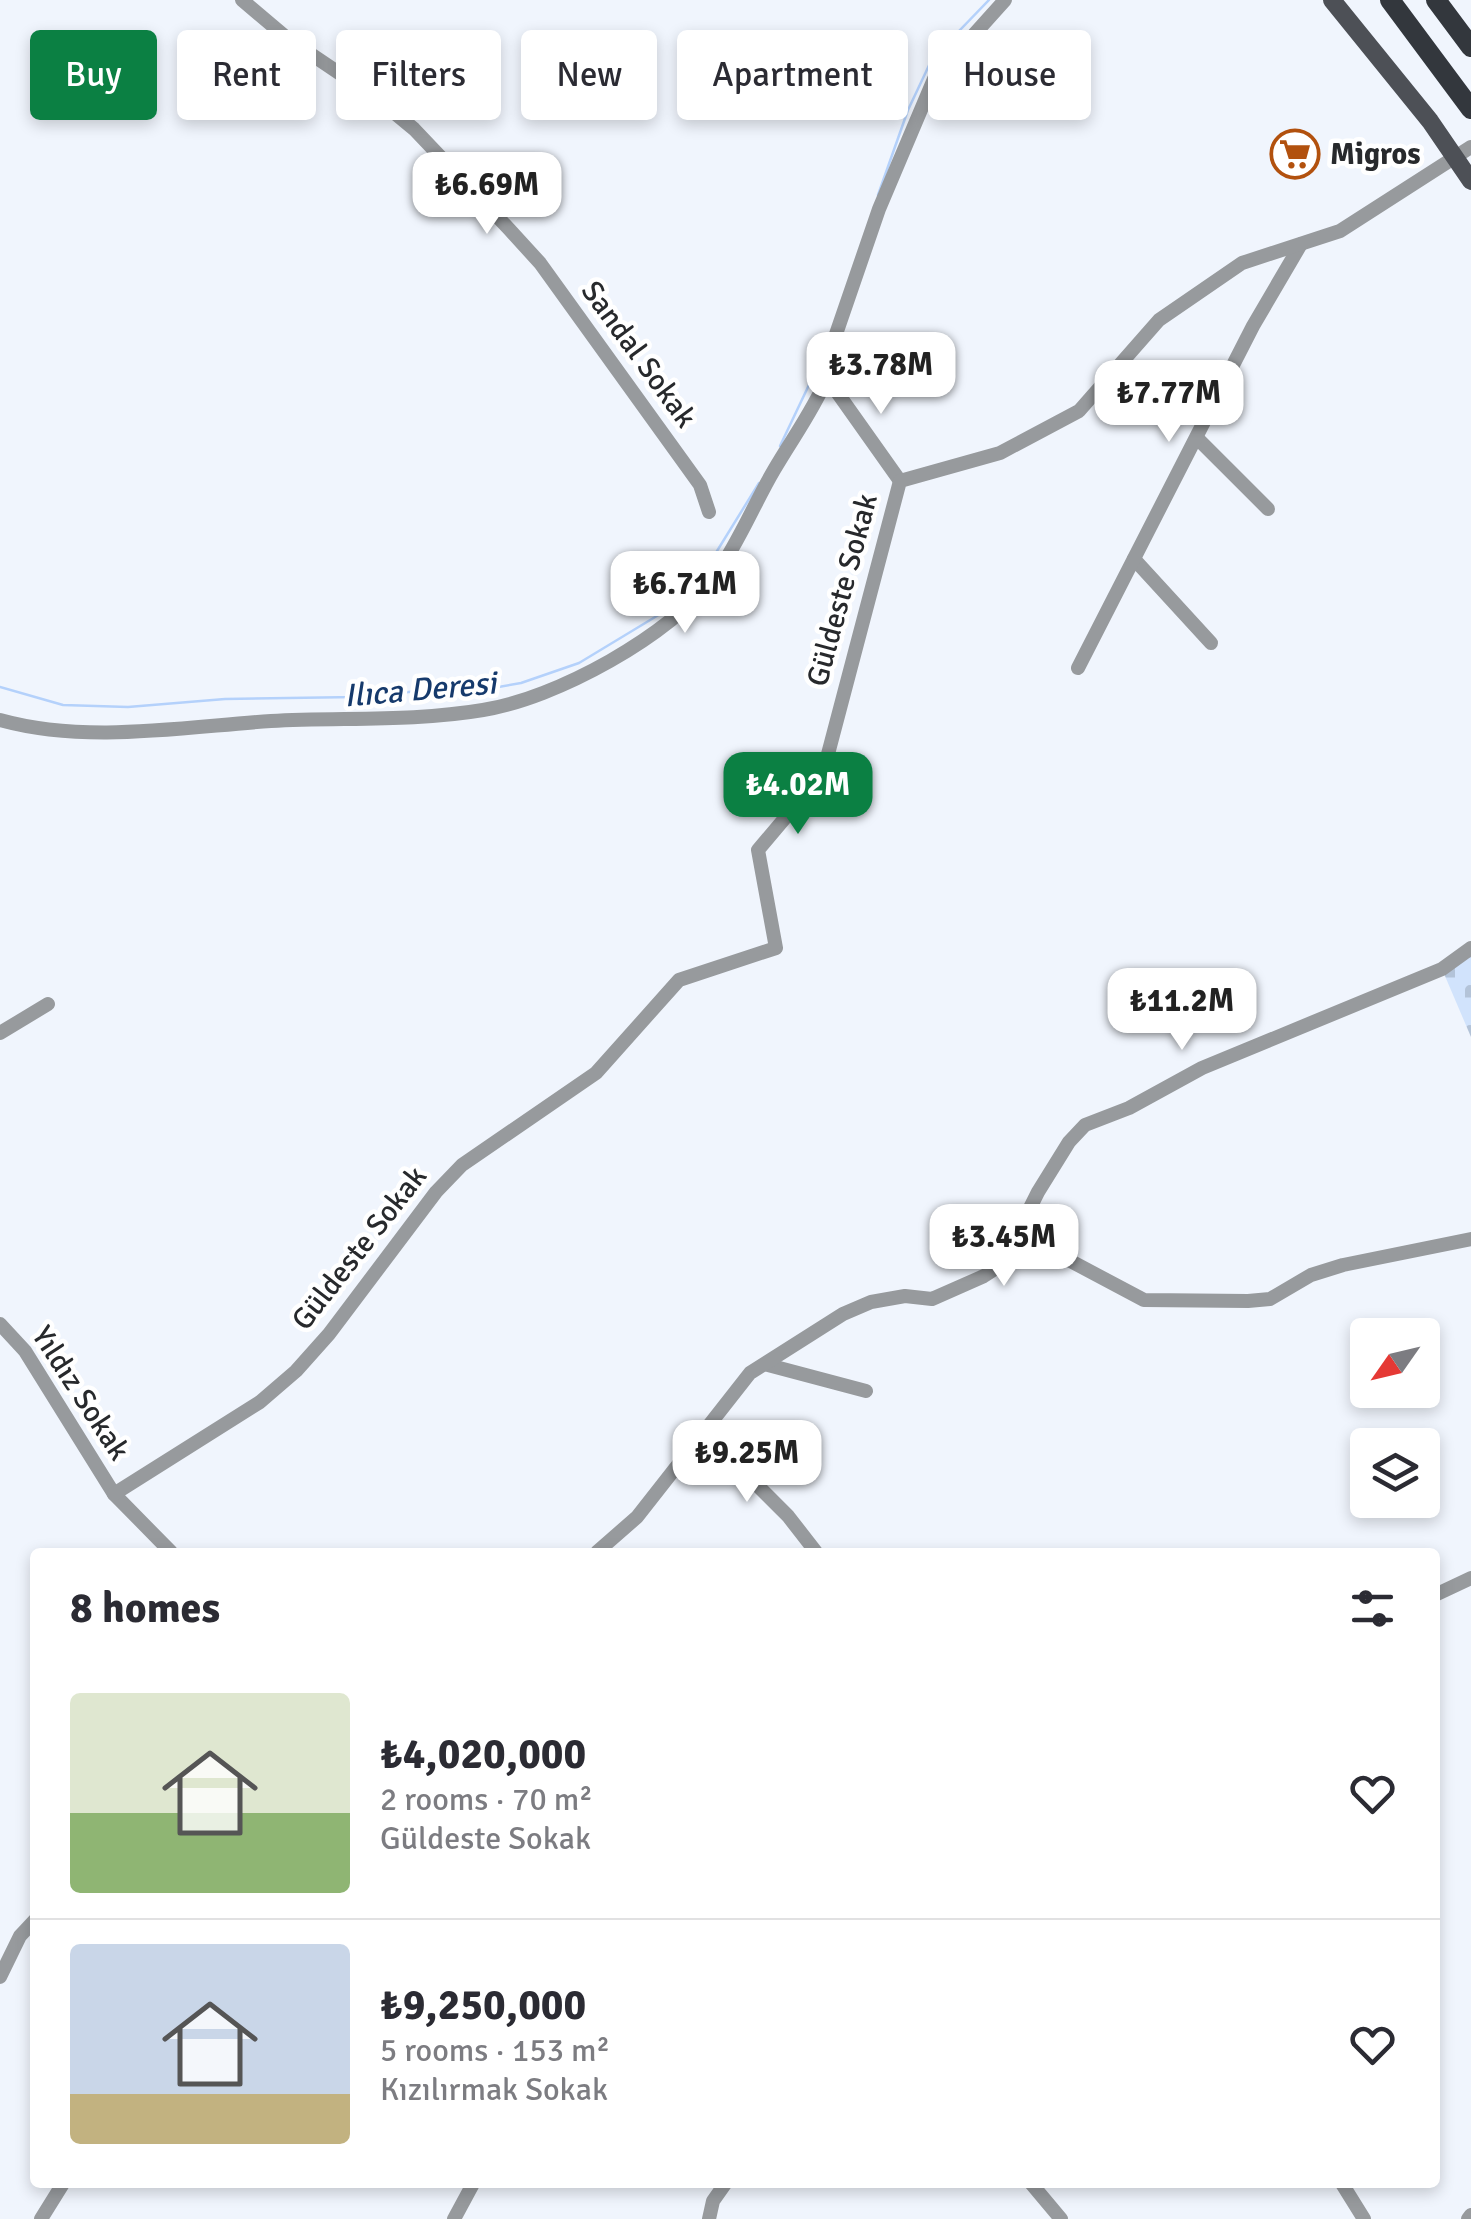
<!DOCTYPE html>
<meta charset="utf-8">
<style>
body{margin:0;font-family:Signika,sans-serif;background:#f7f7f7;color:#2b2b33;height:100vh;display:flex;flex-direction:column;font-size:38px;white-space:nowrap}
*{box-sizing:border-box;margin:0}
p{font-size:32px;color:#7c7c81}
.icon{flex:none;width:55px;height:55px;fill:none;stroke:currentColor;stroke-width:2;stroke-linecap:round;stroke-linejoin:round}
.map{position:relative;flex:1;overflow:hidden}
.sheet{position:absolute;left:30px;top:1548px;width:1410px;height:640px;display:flex;flex-direction:column;background:#fff;border-radius:10px;box-shadow:0 5px 15px #0003}
.sheet>*{flex:none}
.top-card{position:absolute;left:30px;top:30px;width:1412px;height:90px;display:flex;gap:20px}
.needle{width:65px;rotate:236deg}
.buttons{position:absolute;left:1350px;top:1318px;display:grid;gap:20px}
.buttons a{display:grid;place-items:center;width:90px;height:90px;border-radius:10px;background:#fff;box-shadow:0 5px 15px #0003;font-size:50px}
.price{position:absolute;translate:-50% -85px;padding:0 22px;border-radius:20px;background:#fff;color:#222;font-size:32px;line-height:65px;filter:drop-shadow(0 2px 5px #0008)}
.price::after{content:'';position:absolute;left:50%;top:60px;width:30px;height:22px;margin-left:-15px;background:inherit;clip-path:polygon(0 0,100% 0,50% 100%)}
.price.active{background:#0b8043;color:#fff}
ul{padding:0;list-style:none}
li{display:flex;align-items:center;gap:30px;height:250px;padding:0 40px}
li+li{border-top:2px solid #e1e1e2}
li span{display:grid;place-items:center;flex:none;width:280px;height:200px;border-radius:10px;color:#555}
li>.icon{margin-inline-start:auto}
span .icon{width:120px;height:120px;fill:#fffc;stroke-width:1}
li b{font-size:42px}
h2{display:flex;justify-content:space-between;align-items:center;height:120px;padding:0 40px;font-size:42px}
.pill{padding:0 35px;border-radius:10px;background:#fff;box-shadow:0 5px 15px #0003;font-size:35px;line-height:90px}
.pill.active{background:#0b8043;color:#fff}
.map>svg:first-child{display:block}
.cemetery{fill:url(#cemetery-stones)}
.lines{fill:none;stroke-linecap:round;stroke-linejoin:round}
.stream{stroke:#b4d1fb;stroke-width:2.5}
.minor{stroke:#979a9d;stroke-width:14}
.major{stroke:#4d5056;stroke-width:18}
.highway{stroke:#33373d;stroke-width:20}
.labels{text-anchor:middle;stroke-width:9;stroke-linejoin:round;paint-order:stroke}
.poi-label{font-size:30px;font-weight:bold;fill:#27292c;stroke:#fff;text-anchor:start}
.street-label{font-size:30px;fill:#27292c;stroke:#fff}
.water-label{font-size:32px;font-style:italic;fill:#163a6c;stroke:#fff}
</style>
<div class="map">
<svg width="1471" height="2219" viewBox="0 0 1471 2219">
<defs>
<pattern id="cemetery-stones" width="16" height="16" patternUnits="userSpaceOnUse" patternTransform="scale(2.5)"><rect width="16" height="16" fill="#d1e3fc"/><path d="M2 7V4a2 2 0 0 1 4 0v3zM10 15v-3a2 2 0 0 1 4 0v3z" fill="#b3c3d8"/></pattern>
</defs>
<rect width="100%" height="100%" fill="#f0f5fd"/>
<!-- cemetery -->
<path class="cemetery" d="M 1471,948 L 1471,1037 L 1442,969 Z"/>
<g class="lines">
<!-- stream -->
<g class="stream">
<path d="M 878,195 L 908,110 L 932,59 L 989,0"/>
<path d="M 780,446 L 817,368"/>
<path d="M 0,687 L 63,705 L 128,707 L 225,699 L 356,697 L 440,689 L 481,690 L 521,683 L 579,663 L 675,605 L 696,585 L 759,483"/>
</g>
<!-- minor -->
<g class="minor">
<path d="M 242,0 L 287,38 L 379,100 L 414,129 L 509,229 L 540,263 L 700,485 L 709,512"/>
<path d="M 827,378 L 900,481"/>
<path d="M 1197,438 L 1268,509"/>
<path d="M 1134,559 L 1211,643"/>
<path d="M 1078,668 L 1253,326 L 1301,244"/>
<path d="M 0,720 C 86,744 183,727 271,721 C 342,717 412,722 483,710 C 555,699 672,635 715,576 C 738,544 754,504 774,470 C 792,439 813,411 827,378 L 824,369 L 879,209 L 934,79 L 1005,0"/>
<path d="M 0,1033 L 48,1004"/>
<path d="M 1030,1246 L 1024,1240 L 1026,1216 L 1038,1192 L 1069,1142 L 1085,1125 L 1129,1108 L 1202,1068 L 1442,969 L 1471,948"/>
<path d="M 0,1324 L 25,1351 L 114,1494 L 171,1552"/>
<path d="M 768,1365 L 866,1391"/>
<path d="M 705,1433 L 788,1516 L 816,1552"/>
<path d="M 114,1494 L 260,1402 L 296,1371 L 329,1334 L 436,1192 L 462,1165 L 596,1073 L 679,980 L 776,948 L 758,850 L 823,773 L 900,481 L 1000,453 L 1079,411 L 1159,320 L 1242,263 L 1340,231 L 1471,147"/>
<path d="M 597,1552 L 637,1517 L 750,1373 L 843,1314 L 871,1302 L 905,1296 L 932,1299 L 984,1276 L 1030,1246 L 1046,1248 L 1144,1300 L 1248,1301 L 1270,1299 L 1311,1275 L 1343,1265 L 1471,1239"/>
<path d="M 1435,1595 L 1471,1578"/>
<path d="M 0,1977 L 20,1936 L 35,1920"/>
<path d="M 1030,2182 L 1061,2219"/>
<path d="M 1341,2182 L 1364,2219"/>
<path d="M 41,2219 L 64,2182"/>
<path d="M 454,2219 L 474,2182"/>
<path d="M 709,2219 L 713,2201 L 725,2184"/>
<path d="M 1468,2219 L 1471,2215"/>
</g>
<!-- major -->
<path class="major" d="M 1332,0 L 1430,121 L 1471,181"/>
<!-- highway -->
<g class="highway">
<path d="M 1390,0 L 1471,109"/>
<path d="M 1436,0 L 1471,47"/>
</g>
</g>
<!-- icons -->
<defs>
<g id="supermarket-ring" transform="scale(2.5)"><circle r="9.5" fill="#fff" stroke="#b2510e" stroke-width="1.5"/><path d="M-6-5.5h2.5l.6 2H6L4.5 2H-2.5L-4.4-4H-6ZM-1.5 3.2a1.3 1.3 0 1 0 .1 0ZM3 3.2a1.3 1.3 0 1 0 .1 0Z" fill="#b2510e"/></g>
</defs>
<g fill-rule="evenodd">
<use href="#supermarket-ring" x="1295" y="154"/>
</g>
<g class="labels">
<!-- poi labels -->
<g class="poi-label">
<text x="1330" y="164">Migros</text>
</g>
<!-- street labels -->
<g class="street-label">
<text transform="translate(639 354) rotate(54)" y="10">Sandal Sokak</text>
<text transform="translate(842 590) rotate(-75)" y="10">Güldeste Sokak</text>
<text transform="translate(359 1248) rotate(-52)" y="10">Güldeste Sokak</text>
<text transform="translate(81 1393) rotate(57)" y="10">Yıldız Sokak</text>
</g>
<!-- water labels -->
<g class="water-label">
<text transform="translate(420 689) rotate(-5)" y="11">Ilıca Deresi</text>
</g>
</g>
</svg>
<div class="buttons">
<a><svg class="needle" viewBox="-14 -14 28 28"><path d="M0-13l5 13h-10z" fill="#e53935"/><path d="M0 13l5-13h-10z" fill="#7c7c81"/></svg></a>
<a><svg class="icon" aria-label="layers" viewBox="0 0 24 24"><path d="M12 4l9 5-9 5-9-5zM3 14l9 5 9-5"/></svg></a>
</div>
<b class="price" style="left:487px;top:237px">₺6.69M</b>
<b class="price" style="left:881px;top:417px">₺3.78M</b>
<b class="price" style="left:1169px;top:445px">₺7.77M</b>
<b class="price" style="left:685px;top:636px">₺6.71M</b>
<b class="price active" style="left:798px;top:837px">₺4.02M</b>
<b class="price" style="left:1182px;top:1053px">₺11.2M</b>
<b class="price" style="left:1004px;top:1289px">₺3.45M</b>
<b class="price" style="left:747px;top:1505px">₺9.25M</b>
<div class="top-card">
<a class="pill active">Buy</a>
<a class="pill">Rent</a>
<a class="pill">Filters</a>
<a class="pill">New</a>
<a class="pill">Apartment</a>
<a class="pill">House</a>
</div>
<section class="sheet">
<h2>8 homes<svg class="icon" aria-label="filters" viewBox="0 0 24 24"><path d="M4 7h16M4 17h16"/><circle cx="9" cy="7" r="2"/><circle cx="15" cy="17" r="2"/></svg></h2>
<ul>
<li><span style="background:linear-gradient(#dfe7d0 60%,#8fb573 0)"><svg class="icon" aria-label="home" viewBox="0 0 24 24"><path d="M3 11l9-7 9 7M6 9v11h12V9"/></svg></span><div><b>₺4,020,000</b><p>2 rooms · 70 m²</p><p>Güldeste Sokak</p></div><svg class="icon" aria-label="heart" viewBox="0 0 24 24"><path d="M12 20l-8-8c-3-5 5-10 8-4 3-6 11-1 8 4z"/></svg></li>
<li><span style="background:linear-gradient(#c9d6e8 75%,#c2b280 0)"><svg class="icon" aria-label="home" viewBox="0 0 24 24"><path d="M3 11l9-7 9 7M6 9v11h12V9"/></svg></span><div><b>₺9,250,000</b><p>5 rooms · 153 m²</p><p>Kızılırmak Sokak</p></div><svg class="icon" aria-label="heart" viewBox="0 0 24 24"><path d="M12 20l-8-8c-3-5 5-10 8-4 3-6 11-1 8 4z"/></svg></li>
</ul>
</section>
</div>
